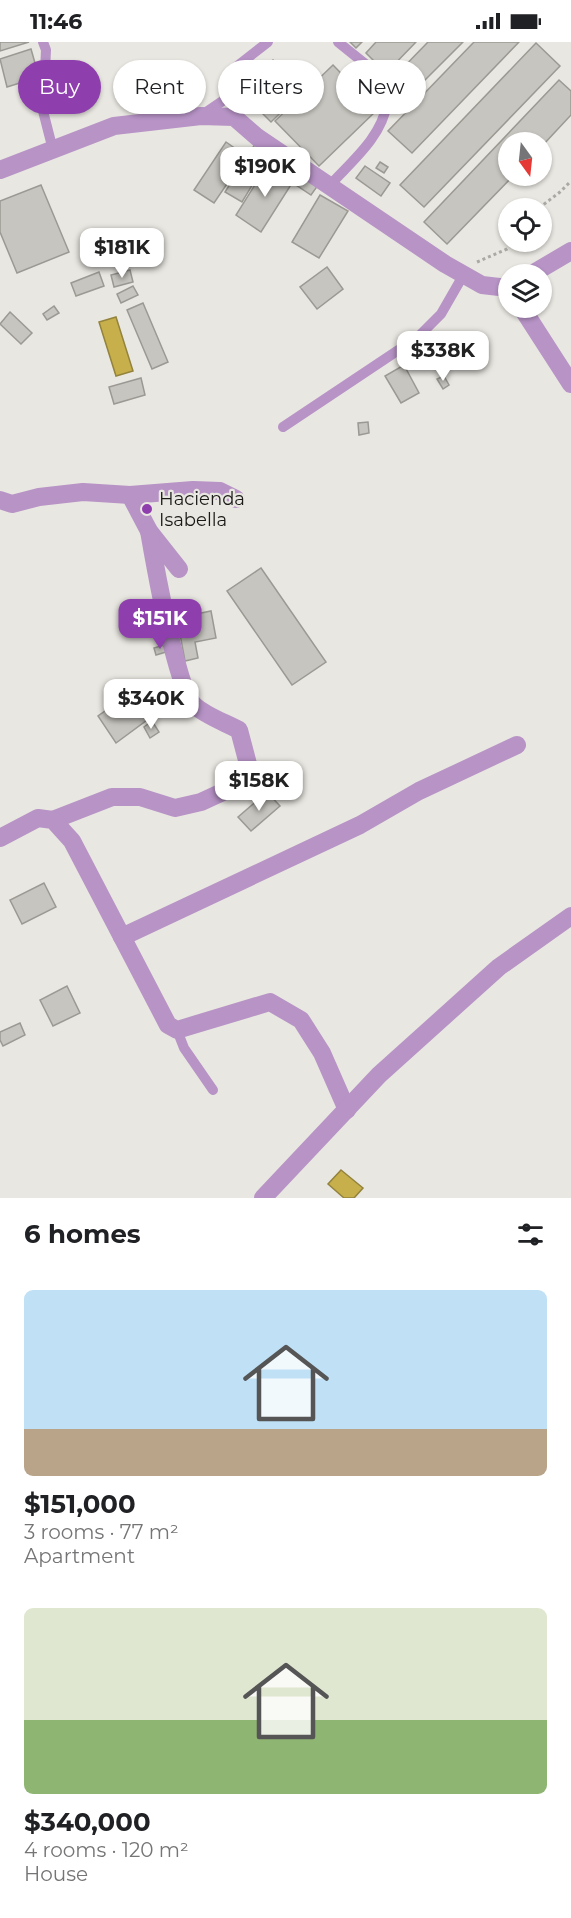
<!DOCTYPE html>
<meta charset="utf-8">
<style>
body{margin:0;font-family:Montserrat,sans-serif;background:#f6f6f6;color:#202124;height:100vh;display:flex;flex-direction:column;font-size:22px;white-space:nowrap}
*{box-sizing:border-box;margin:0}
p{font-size:20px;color:#757577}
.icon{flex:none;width:33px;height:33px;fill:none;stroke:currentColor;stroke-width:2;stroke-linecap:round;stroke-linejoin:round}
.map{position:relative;height:1156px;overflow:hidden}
.side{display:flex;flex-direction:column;background:#fff;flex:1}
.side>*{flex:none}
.hud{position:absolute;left:18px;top:18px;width:536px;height:54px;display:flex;gap:12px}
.needle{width:39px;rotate:165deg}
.buttons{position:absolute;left:498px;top:90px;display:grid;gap:12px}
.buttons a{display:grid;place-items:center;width:54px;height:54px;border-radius:50%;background:#fff;box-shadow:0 2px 4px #0004;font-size:30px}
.price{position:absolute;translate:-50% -51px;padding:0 14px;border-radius:12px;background:#fff;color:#222;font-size:20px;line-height:39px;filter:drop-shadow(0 2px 3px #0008)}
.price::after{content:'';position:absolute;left:50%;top:36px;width:18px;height:14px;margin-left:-9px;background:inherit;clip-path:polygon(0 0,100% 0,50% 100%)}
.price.active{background:#8e3ead;color:#fff}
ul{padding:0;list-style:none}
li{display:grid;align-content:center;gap:12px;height:318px;padding:0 24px}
li span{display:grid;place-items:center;height:186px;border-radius:9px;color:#555}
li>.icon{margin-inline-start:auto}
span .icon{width:108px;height:108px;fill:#fffc;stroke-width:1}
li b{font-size:26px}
h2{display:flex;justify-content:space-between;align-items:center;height:72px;padding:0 24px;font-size:26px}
.pill{padding:0 21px;border-radius:27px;background:#fff;box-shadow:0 2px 4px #0004;font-size:21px;line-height:54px}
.pill.active{background:#8e3ead;color:#fff}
.status{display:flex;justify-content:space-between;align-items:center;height:42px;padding:0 30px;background:#fff;direction:ltr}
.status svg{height:16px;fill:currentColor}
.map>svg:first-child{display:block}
.water{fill:#c7b04b;stroke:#93833c;stroke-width:1.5}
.building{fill:#c7c5bf;stroke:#9b9993;stroke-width:1.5}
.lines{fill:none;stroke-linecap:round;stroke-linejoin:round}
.path{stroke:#aba9a4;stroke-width:3;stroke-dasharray:3 3;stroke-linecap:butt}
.service{stroke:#b793c6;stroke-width:10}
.minor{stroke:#b793c6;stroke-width:18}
.tertiary{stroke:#b793c6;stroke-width:18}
.poi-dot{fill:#8e3ead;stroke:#e9e7e1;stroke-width:2}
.labels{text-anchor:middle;stroke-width:4.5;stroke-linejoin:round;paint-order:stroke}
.poi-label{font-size:18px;fill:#1b1a18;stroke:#e9e7e1;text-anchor:start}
</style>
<div class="status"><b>11:46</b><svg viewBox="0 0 49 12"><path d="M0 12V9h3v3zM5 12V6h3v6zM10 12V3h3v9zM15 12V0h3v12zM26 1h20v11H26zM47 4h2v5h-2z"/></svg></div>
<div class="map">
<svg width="571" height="1156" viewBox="0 0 571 1156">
<rect width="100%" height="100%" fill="#e9e7e1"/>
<!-- water -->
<g class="water">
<path d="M 116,275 L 133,329 L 116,334 L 99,280 Z"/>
<path d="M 341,1128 L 363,1146 L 354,1156 L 344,1156 L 328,1142 Z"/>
</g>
<!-- building -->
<g class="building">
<path d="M 0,0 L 29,0 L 0,9 Z"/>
<path d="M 350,0 L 362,0 L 356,6 Z"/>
<path d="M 376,0 L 416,0 L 386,31 L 366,11 Z"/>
<path d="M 428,0 L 463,0 L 412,51 L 395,34 Z"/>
<path d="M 474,0 L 519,0 L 412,111 L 388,89 Z"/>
<path d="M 536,1 L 560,24 L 424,165 L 400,143 Z"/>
<path d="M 31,7 L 39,35 L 7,45 L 0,17 Z"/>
<path d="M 273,18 L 304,48 L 271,80 L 241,50 Z"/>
<path d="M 333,23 L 377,68 L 319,124 L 275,79 Z"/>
<path d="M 362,28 L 374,41 L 365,49 L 353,36 Z"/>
<path d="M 559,38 L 571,49 L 571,73 L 542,104 L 542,100 L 508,100 L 508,134 L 513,134 L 447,202 L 424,180 Z"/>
<path d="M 257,99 L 273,109 L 263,126 L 246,116 Z"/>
<path d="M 226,100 L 246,114 L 214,161 L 194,148 Z"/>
<path d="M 246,117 L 262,127 L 242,160 L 225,150 Z"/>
<path d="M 380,120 L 388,125 L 384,131 L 376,126 Z"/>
<path d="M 268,122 L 294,138 L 261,190 L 236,173 Z"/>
<path d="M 365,124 L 390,141 L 381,154 L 356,136 Z"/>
<path d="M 307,129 L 321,139 L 311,153 L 296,143 Z"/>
<path d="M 41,143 L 69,210 L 17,231 L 0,190 L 0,159 Z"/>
<path d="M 320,153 L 348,169 L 319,216 L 292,200 Z"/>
<path d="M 327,225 L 343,247 L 317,267 L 300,245 Z"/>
<path d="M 130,228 L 133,240 L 114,245 L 111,233 Z"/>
<path d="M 99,230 L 104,244 L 76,254 L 71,241 Z"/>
<path d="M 133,244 L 138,253 L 121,261 L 117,252 Z"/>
<path d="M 143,261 L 168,320 L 152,327 L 127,268 Z"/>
<path d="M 54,264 L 59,271 L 47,278 L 43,272 Z"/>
<path d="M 10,270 L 32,291 L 21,302 L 0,282 Z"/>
<path d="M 404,323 L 419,351 L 401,361 L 385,334 Z"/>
<path d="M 444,334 L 449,343 L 443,347 L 437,337 Z"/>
<path d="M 141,336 L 145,353 L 114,362 L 109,345 Z"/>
<path d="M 368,380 L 369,391 L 359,393 L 358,381 Z"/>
<path d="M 261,526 L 326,620 L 292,643 L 227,549 Z"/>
<path d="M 211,569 L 216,596 L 195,600 L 198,616 L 185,619 L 177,576 Z"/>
<path d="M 164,603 L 166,610 L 156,613 L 154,606 Z"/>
<path d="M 128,653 L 147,678 L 116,701 L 98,674 Z"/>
<path d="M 152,679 L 159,690 L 150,696 L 144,685 Z"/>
<path d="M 267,750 L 280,764 L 251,789 L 238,775 Z"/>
<path d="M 44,841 L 56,865 L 22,882 L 10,858 Z"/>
<path d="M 67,944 L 80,971 L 53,984 L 40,958 Z"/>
<path d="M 20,981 L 25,993 L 3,1004 L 0,998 L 0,990 Z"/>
</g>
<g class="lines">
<!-- path -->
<g class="path">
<path d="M 539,166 L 560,150 L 571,139"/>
<path d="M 477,220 L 507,207 L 516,200"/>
</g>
<!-- service -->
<g class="service">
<path d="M 43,0 L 46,8 L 43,69 L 53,108"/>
<path d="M 202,73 L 227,56 L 231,29 L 268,0"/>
<path d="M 330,143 C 352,119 382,95 387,61 C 388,54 385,45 384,37 L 338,0"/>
<path d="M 283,385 L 418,295 L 441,272 L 464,232"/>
<path d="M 177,988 L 184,1006 L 213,1048"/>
</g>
<!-- minor -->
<g class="minor">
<path d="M 522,266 L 571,342"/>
<path d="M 130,453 L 149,489 L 179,527"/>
<path d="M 0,458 L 12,462 L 39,455 L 83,450 L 130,453 L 193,448 L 220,449 L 236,457"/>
<path d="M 53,778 L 112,755 L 140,755 L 175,766 L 201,760 L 227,748 L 248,722 L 239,688 C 226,681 204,673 194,663 C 177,648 154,518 149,489"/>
<path d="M 0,796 L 38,776 L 53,778 L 72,799 L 168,983 L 177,988 L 270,960 L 301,978 L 322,1011 L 347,1068"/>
<path d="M 122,895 L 360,783 L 419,749 L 517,703"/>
<path d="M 263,1156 L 379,1033 L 499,925 L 571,874"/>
</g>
<!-- tertiary -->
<g class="tertiary">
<path d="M 0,128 L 114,84 L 201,74 L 234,75 L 257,95 L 445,222 L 482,243 L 508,246"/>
<path d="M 532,232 L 571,209"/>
</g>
</g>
<!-- markers -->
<circle class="poi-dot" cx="147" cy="467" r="6"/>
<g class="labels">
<!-- poi labels -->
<g class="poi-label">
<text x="159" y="463">Hacienda<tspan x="159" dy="21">Isabella</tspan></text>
</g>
</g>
</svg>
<div class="buttons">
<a><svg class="needle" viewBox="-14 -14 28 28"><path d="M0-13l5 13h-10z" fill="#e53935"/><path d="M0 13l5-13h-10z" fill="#757577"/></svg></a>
<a><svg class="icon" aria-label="locate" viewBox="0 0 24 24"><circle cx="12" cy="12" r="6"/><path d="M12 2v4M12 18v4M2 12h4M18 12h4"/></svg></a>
<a><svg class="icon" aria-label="layers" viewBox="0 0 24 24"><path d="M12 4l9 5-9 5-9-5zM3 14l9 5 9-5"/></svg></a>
</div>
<b class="price" style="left:265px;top:156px">$190K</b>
<b class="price" style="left:122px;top:237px">$181K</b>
<b class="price" style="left:443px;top:340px">$338K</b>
<b class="price active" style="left:160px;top:608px">$151K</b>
<b class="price" style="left:151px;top:688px">$340K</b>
<b class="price" style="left:259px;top:770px">$158K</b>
<div class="hud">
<a class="pill active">Buy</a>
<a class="pill">Rent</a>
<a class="pill">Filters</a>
<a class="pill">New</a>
</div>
</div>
<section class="side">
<h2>6 homes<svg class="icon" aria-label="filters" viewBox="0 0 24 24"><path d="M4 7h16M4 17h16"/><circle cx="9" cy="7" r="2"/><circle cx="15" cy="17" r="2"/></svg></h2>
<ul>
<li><span style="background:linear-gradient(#bfe0f5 75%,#b9a48a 0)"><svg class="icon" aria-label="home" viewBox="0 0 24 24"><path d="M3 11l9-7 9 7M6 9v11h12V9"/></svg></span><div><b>$151,000</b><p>3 rooms · 77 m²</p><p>Apartment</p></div></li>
<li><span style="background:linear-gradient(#dfe7d0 60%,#8fb573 0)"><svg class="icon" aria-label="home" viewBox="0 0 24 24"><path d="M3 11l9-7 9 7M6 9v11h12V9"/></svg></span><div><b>$340,000</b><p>4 rooms · 120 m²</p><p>House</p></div></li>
</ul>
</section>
